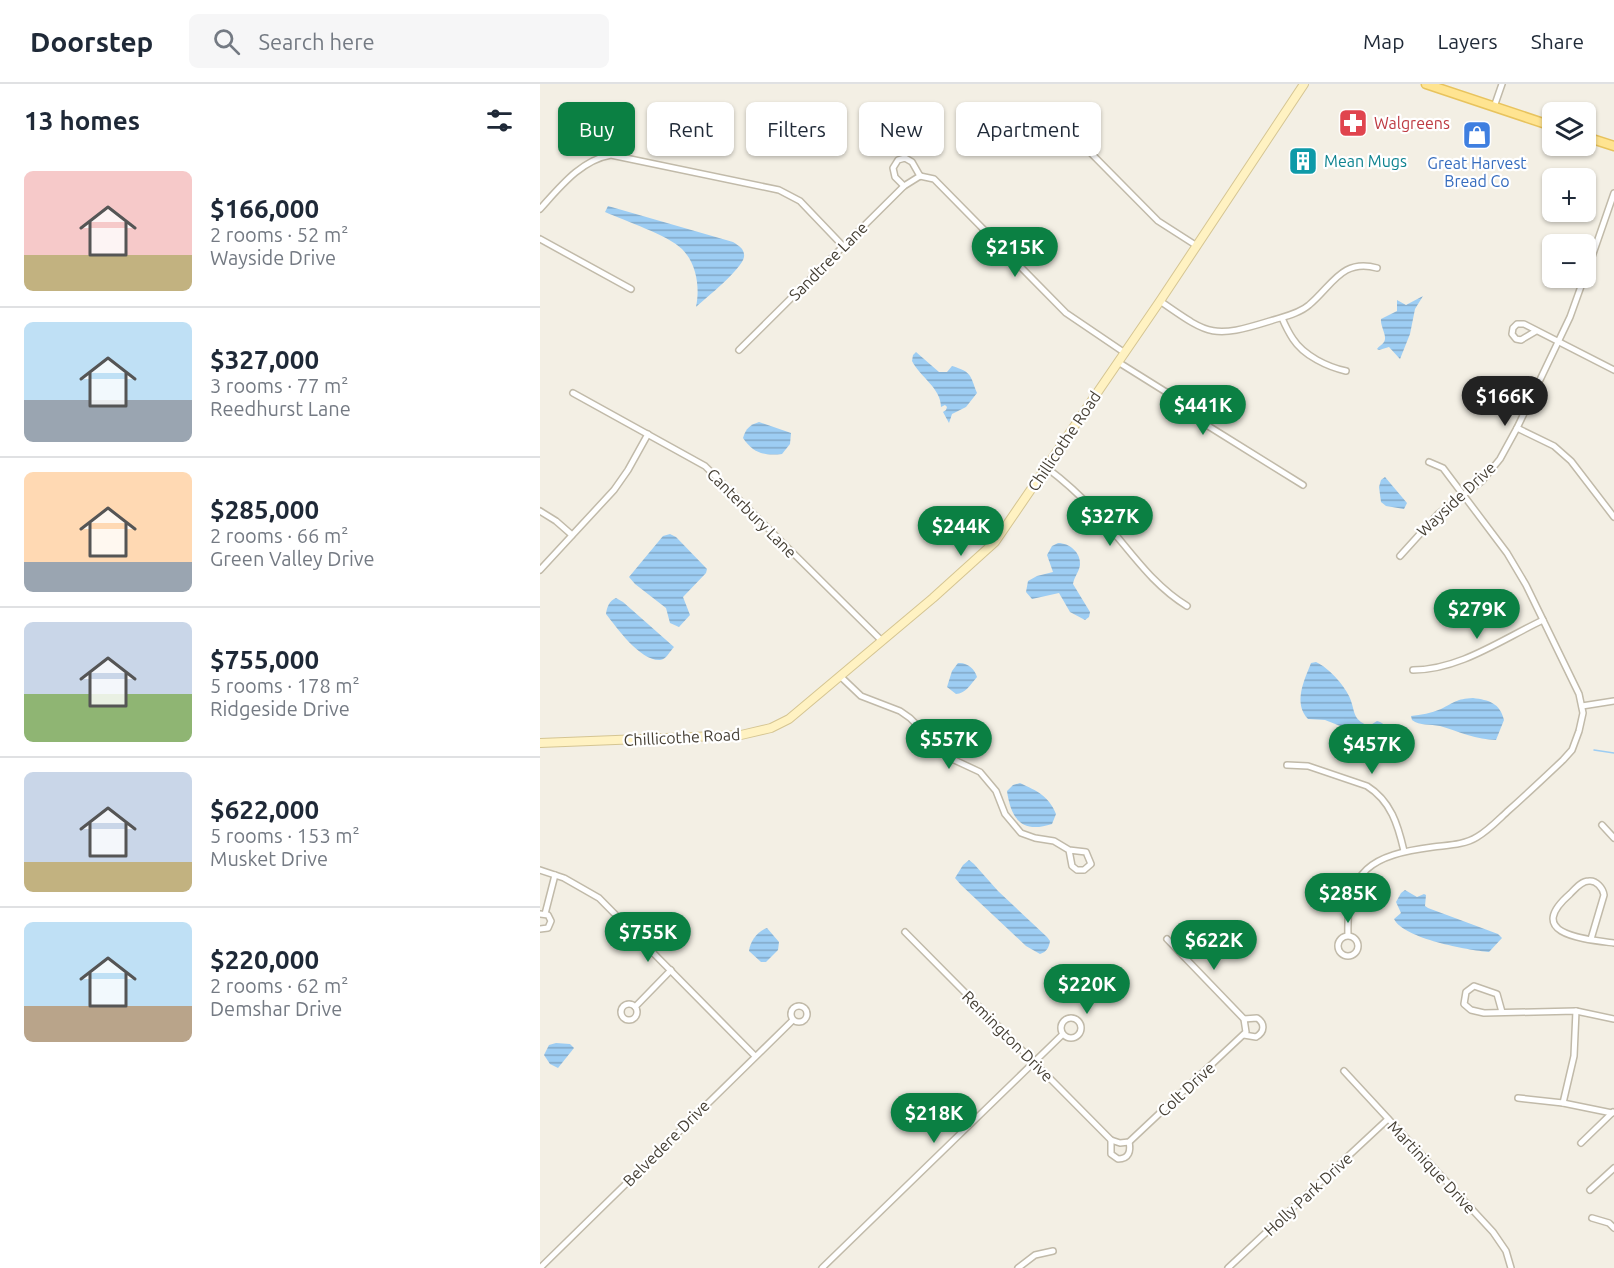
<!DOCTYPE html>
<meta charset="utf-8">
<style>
body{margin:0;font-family:Ubuntu,sans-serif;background:#f6f6f7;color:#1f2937;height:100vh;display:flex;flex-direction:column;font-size:22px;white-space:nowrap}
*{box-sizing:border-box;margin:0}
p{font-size:20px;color:#747a83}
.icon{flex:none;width:33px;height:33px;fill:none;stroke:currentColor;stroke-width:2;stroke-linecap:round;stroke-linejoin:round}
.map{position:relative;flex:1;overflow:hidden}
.side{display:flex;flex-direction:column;background:#fff;width:540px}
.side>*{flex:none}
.banner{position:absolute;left:18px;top:18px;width:570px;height:54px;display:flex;gap:12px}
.fabs{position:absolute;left:1002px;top:18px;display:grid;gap:12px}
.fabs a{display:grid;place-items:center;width:54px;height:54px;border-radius:9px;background:#fff;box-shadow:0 2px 4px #0004;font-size:30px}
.price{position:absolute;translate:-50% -51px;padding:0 14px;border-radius:21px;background:#0b8043;color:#fff;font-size:20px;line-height:39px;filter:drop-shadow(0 2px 3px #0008)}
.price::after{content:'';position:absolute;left:50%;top:36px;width:18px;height:14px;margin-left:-9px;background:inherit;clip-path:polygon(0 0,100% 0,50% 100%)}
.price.active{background:#222;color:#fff}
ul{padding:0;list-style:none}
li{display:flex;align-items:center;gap:18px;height:150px;padding:0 24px}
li+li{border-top:2px solid #e0e1e3}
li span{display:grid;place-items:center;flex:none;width:168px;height:120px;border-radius:9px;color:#555}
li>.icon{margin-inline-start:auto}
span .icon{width:72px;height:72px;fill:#fffc;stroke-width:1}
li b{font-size:26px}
h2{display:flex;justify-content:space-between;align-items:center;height:72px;padding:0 24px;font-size:26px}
.chip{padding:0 21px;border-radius:9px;background:#fff;box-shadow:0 2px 4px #0004;font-size:21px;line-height:54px}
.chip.active{background:#0b8043;color:#fff}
header{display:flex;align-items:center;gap:36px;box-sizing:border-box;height:84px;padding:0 30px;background:#fff;border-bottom:2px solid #e0e1e3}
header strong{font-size:28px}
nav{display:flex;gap:33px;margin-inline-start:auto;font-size:21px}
.search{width:420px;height:54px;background:#f6f6f7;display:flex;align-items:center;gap:15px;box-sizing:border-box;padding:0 21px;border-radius:9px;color:#747a83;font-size:22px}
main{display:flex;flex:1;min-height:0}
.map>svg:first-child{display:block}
.water{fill:url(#water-rules)}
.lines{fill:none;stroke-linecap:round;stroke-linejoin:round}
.stream{stroke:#9dcdf3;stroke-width:1.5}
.street-casing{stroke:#c1baa9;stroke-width:8}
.secondary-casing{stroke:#d5c592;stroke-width:10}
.primary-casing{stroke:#e8c35d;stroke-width:11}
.street{stroke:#fff;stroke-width:5}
.secondary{stroke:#fff2c2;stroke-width:8}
.primary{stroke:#ffe491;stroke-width:8}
.labels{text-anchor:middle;stroke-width:4.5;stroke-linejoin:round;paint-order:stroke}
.health-label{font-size:16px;fill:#be3a42;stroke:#fff;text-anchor:start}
.culture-label{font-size:16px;fill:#0d838f;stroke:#fff;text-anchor:start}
.shop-label{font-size:16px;fill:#366cbe;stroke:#fff}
.street-label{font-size:16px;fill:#453f34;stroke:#fff}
</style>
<header>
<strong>Doorstep</strong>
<div class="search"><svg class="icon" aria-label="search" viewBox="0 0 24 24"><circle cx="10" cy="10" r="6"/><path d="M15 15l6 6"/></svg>Search here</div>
<nav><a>Map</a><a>Layers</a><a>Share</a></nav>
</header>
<main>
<section class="side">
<h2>13 homes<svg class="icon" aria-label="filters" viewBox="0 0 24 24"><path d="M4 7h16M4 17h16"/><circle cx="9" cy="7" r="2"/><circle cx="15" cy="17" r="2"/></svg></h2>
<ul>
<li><span style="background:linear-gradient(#f6c9c9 70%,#c2b280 0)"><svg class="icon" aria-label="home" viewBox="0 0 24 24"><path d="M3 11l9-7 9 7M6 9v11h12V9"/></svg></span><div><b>$166,000</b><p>2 rooms · 52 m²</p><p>Wayside Drive</p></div></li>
<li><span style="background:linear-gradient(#bfe0f5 65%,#9aa5b1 0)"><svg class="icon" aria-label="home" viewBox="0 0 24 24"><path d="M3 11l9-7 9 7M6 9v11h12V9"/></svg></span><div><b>$327,000</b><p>3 rooms · 77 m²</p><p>Reedhurst Lane</p></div></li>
<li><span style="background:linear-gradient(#ffd9b3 75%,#9aa5b1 0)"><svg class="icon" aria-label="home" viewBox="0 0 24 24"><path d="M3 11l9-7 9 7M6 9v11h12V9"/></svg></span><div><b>$285,000</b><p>2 rooms · 66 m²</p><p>Green Valley Drive</p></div></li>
<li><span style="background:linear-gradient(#c9d6e8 60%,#8fb573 0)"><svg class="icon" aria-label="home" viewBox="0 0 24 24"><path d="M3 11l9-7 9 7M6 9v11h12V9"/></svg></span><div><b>$755,000</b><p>5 rooms · 178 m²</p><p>Ridgeside Drive</p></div></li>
<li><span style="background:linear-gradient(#c9d6e8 75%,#c2b280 0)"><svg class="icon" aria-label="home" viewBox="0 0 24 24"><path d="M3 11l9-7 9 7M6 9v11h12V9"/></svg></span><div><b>$622,000</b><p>5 rooms · 153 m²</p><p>Musket Drive</p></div></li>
<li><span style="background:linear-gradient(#bfe0f5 70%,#b9a48a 0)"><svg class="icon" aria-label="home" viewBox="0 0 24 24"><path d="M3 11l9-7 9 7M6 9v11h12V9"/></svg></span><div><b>$220,000</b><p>2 rooms · 62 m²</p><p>Demshar Drive</p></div></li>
</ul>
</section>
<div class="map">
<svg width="1074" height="1184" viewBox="0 0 1074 1184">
<defs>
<pattern id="water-rules" width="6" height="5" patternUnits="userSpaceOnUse" patternTransform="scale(1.5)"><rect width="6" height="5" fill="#9dcdf3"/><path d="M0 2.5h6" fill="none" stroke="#82a8c6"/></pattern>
</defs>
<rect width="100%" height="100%" fill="#f3efe4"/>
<!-- water -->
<g class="water">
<path d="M 358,23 L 379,31 L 381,35 L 379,39 L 372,44 L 354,38 L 350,30 L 351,27 Z"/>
<path d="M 68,122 L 193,158 C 199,162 205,165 204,173 C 202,185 166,214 156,223 C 160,204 157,180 142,165 C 128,151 85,137 65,128 Z"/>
<path d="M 883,212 L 875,225 L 870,250 L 860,275 L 849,263 L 839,266 L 837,265 C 839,262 842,261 844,258 C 848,253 840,242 841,235 L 857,227 L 857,216 L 866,221 Z"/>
<path d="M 376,268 L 399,288 L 407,288 L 412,282 C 432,288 430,291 437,309 L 426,323 L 412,330 L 409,339 L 403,328 L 406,326 L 407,323 L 405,321 L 401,323 C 401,304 380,293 372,277 L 373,271 Z"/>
<path d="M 219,338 L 251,349 L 250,360 L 242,370 C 224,372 213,369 203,354 C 206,344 210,341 219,338 Z"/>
<path d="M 845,393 L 867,419 L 864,425 L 846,422 L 841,418 L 839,403 L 841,396 Z"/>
<path d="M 130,450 L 136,453 L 167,485 L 166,489 L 143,513 L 150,531 L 139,543 L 130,539 L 126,524 L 95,500 L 89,493 L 123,452 Z"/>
<path d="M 518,459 C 529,459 541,468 540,481 C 539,488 534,493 533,500 L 550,528 L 549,533 L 545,536 L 530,528 L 519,509 L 492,515 L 486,508 L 488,497 L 497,492 L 513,488 L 507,471 L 512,462 Z"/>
<path d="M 76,514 L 83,518 L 134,563 C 130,567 126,576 120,576 C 100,577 77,544 66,530 C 67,523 69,517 76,514 Z"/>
<path d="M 776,578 C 789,584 803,600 809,612 C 816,627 811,635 829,642 L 837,637 C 847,639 854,653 849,661 L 785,636 L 768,635 C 753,619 764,597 771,579 Z"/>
<path d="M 418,579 C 427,578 435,585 437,593 C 431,600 425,610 416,610 L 407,603 L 412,587 Z"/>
<path d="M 933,614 C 949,616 960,619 964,636 L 956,656 C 938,656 917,647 900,642 C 890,640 880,642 872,636 L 871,632 C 881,631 891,629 901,625 C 915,618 916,615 933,614 Z"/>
<path d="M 480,699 C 497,707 509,712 516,730 L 512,740 C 482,750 471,735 467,707 L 473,701 Z"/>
<path d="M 429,776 L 434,780 L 458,807 L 507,853 L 510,857 C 509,863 507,868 500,870 L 486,862 L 421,801 L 415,794 L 423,781 Z"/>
<path d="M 865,806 L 877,813 L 884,810 L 886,811 L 885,822 L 888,824 L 958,850 L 962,854 L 949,868 C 928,866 864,855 854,835 L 861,829 L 856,818 L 861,809 Z"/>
<path d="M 227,844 L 239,858 L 238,866 L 226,878 L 221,878 L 209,867 C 210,857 218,847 227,844 Z"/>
<path d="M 16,959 L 30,960 L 34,964 L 18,984 L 10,980 L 4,971 L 9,961 Z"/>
</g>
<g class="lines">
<!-- stream -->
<path class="stream" d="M 1054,666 L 1074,669"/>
<!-- street casing -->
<g class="street-casing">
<g id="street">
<path d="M 954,23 L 962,0"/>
<path d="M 533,51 L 618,137 L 657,162"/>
<path d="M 380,92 L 394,95 L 526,229 L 585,269"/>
<path d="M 364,102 L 355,93 L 353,84 L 358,76 L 365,74 L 372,78 L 380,92"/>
<path d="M 0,125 C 20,103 41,76 71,71 L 239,106 L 260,117 L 303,162"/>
<path d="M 0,155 L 91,205"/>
<path d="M 1046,190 L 1074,109"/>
<path d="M 620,217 C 669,251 672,255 730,237 C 742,233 759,230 769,221 C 792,202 802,174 837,184"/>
<path d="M 742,234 C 745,241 749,249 753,255 C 764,272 788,283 806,287"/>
<path d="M 996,247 L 981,256 L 976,255 L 972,250 L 973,244 L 977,240 L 984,240 L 1074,286"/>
<path d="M 199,266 L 364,102 L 380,92"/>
<path d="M 578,278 L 642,318 L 665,340 L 763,401"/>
<path d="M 33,309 L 165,382 L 342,557"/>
<path d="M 977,344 L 1014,362 L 1031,377 L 1074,433"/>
<path d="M 507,384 C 527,399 546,417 562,435 C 590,466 611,500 647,522"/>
<path d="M 0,427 L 16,437 L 32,451"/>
<path d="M 860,472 L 898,430 L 942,397 L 960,375 L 977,344 L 1030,233 L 1044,194"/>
<path d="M 0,486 L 74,406 L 88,386 L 108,350"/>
<path d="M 873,586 C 919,586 961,556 1003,536"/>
<path d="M 300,592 L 321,612 L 360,627 L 370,634 L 410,674 L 440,688 L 456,707 L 465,730 L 481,749 L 495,754 L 514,757 L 529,766 L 546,768 L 551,780 L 544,786 L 537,786 L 532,782 L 529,766"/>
<path d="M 1042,622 L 1074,617"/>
<path d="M 747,681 L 768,682 L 827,702 C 851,717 858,741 864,767"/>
<path d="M 1062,741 L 1074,754"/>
<path d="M 0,786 L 24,794 L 59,814 L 215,972"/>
<path d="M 0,830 L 8,831 L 11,837 L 8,844 L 0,845"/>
<path d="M 5,830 L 15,791"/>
<path d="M 365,848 L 571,1056 L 580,1059 L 589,1058 L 706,948 L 704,935 L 627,855"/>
<path d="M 808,851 C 806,785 832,771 893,763 C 908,761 924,761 937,753 C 949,746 959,735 969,726 C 987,710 1005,693 1023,676 L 1032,666 L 1039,647 L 1043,629 L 1039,610 L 986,501 L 967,469 L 903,384 L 889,378"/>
<circle cx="808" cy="862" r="10"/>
<path d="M 1051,855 L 1064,811 C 1063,804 1056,796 1049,797 C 1041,797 1035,805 1030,810 C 984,850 1043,855 1074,859"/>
<circle cx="89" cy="928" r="8"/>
<circle cx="259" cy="930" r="8"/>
<path d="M 95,923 L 131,886"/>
<path d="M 962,928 L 957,910 L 934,902 L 926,908 L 924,920 L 931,926 L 944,929 L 1036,927 L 1074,935"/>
<circle cx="531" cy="944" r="10"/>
<path d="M 704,951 L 716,953 C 725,948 725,939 717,934 L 704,935"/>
<path d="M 804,987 L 953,1148 L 966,1167 L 971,1184"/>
<path d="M 978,1014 L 1023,1019 L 1072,1029"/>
<path d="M 1023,1019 L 1034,972 L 1036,927"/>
<path d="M 571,1056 L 571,1070 L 578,1075 C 589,1075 591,1067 589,1058"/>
<path d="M 1041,1059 L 1073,1028"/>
<path d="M 1050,1106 L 1074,1084"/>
<path d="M 1052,1134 L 1069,1139 L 1074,1144"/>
<path d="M 0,1184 L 253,936"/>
<path d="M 282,1184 L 522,951"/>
<path d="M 478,1184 L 495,1171 L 513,1167"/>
<path d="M 688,1184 L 848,1035"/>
</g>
</g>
<!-- secondary casing -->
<g class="secondary-casing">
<path id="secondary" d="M 0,659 L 201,651 L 231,644 L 249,635 L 393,514 L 455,458 L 620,217 L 764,0"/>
</g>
<!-- primary casing -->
<g class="primary-casing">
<g id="primary">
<path d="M 886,0 L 1012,42"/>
<path d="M 1046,53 L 1074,62"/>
</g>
</g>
<!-- street -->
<use href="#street" class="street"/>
<!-- secondary -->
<use href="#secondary" class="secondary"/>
<!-- primary -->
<use href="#primary" class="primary"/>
</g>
<!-- icons -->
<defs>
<g id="pharmacy-square" transform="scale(1.5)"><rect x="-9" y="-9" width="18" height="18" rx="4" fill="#e0444e" stroke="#fff"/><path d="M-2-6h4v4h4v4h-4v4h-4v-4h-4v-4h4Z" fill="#fff"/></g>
<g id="shop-square" transform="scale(1.5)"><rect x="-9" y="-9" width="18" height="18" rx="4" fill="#3f7fe0" stroke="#fff"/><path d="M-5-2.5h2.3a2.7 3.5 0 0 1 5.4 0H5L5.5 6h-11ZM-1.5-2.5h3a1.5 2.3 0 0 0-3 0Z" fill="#fff"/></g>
<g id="building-square" transform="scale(1.5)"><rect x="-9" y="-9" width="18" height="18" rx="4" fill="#0f9aa8" stroke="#fff"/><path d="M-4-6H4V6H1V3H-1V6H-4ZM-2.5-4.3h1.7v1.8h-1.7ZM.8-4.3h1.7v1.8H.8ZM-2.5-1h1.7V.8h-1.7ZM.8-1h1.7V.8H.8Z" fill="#fff"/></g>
</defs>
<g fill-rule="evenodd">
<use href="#pharmacy-square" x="813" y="39"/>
<use href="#shop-square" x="937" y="51"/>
<use href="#building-square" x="763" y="77"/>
</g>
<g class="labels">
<!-- health labels -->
<g class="health-label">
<text x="834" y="45">Walgreens</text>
</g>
<!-- culture labels -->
<g class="culture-label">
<text x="784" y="83">Mean Mugs</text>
</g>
<!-- shop labels -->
<g class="shop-label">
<text x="937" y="85">Great Harvest<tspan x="937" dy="18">Bread Co</tspan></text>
</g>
<!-- street labels -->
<g class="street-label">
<text transform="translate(288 177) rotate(-45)" y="6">Sandtree Lane</text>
<text transform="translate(524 357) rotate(-56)" y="6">Chillicothe Road</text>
<text transform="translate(916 415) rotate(-43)" y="6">Wayside Drive</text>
<text transform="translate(212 429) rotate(45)" y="6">Canterbury Lane</text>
<text transform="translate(142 653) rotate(-3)" y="6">Chillicothe Road</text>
<text transform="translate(468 952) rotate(45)" y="6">Remington Drive</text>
<text transform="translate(646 1005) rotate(-43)" y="6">Colt Drive</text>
<text transform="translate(126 1059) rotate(-45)" y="6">Belvedere Drive</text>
<text transform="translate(892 1083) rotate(47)" y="6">Martinique Drive</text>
<text transform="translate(768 1110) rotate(-43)" y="6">Holly Park Drive</text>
</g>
</g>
</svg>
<div class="fabs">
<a><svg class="icon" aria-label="layers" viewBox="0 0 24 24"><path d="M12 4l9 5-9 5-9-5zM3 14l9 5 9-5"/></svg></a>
<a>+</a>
<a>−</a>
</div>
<b class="price" style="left:475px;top:194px">$215K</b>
<b class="price active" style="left:965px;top:343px">$166K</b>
<b class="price" style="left:663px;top:352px">$441K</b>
<b class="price" style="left:570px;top:463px">$327K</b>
<b class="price" style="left:421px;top:473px">$244K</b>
<b class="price" style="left:937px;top:556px">$279K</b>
<b class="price" style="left:409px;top:686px">$557K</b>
<b class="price" style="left:832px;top:691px">$457K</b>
<b class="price" style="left:808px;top:840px">$285K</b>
<b class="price" style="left:108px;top:879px">$755K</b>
<b class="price" style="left:674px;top:887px">$622K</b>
<b class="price" style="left:547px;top:931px">$220K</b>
<b class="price" style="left:394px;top:1060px">$218K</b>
<div class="banner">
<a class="chip active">Buy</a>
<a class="chip">Rent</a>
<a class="chip">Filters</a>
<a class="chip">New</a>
<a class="chip">Apartment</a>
</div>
</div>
</main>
